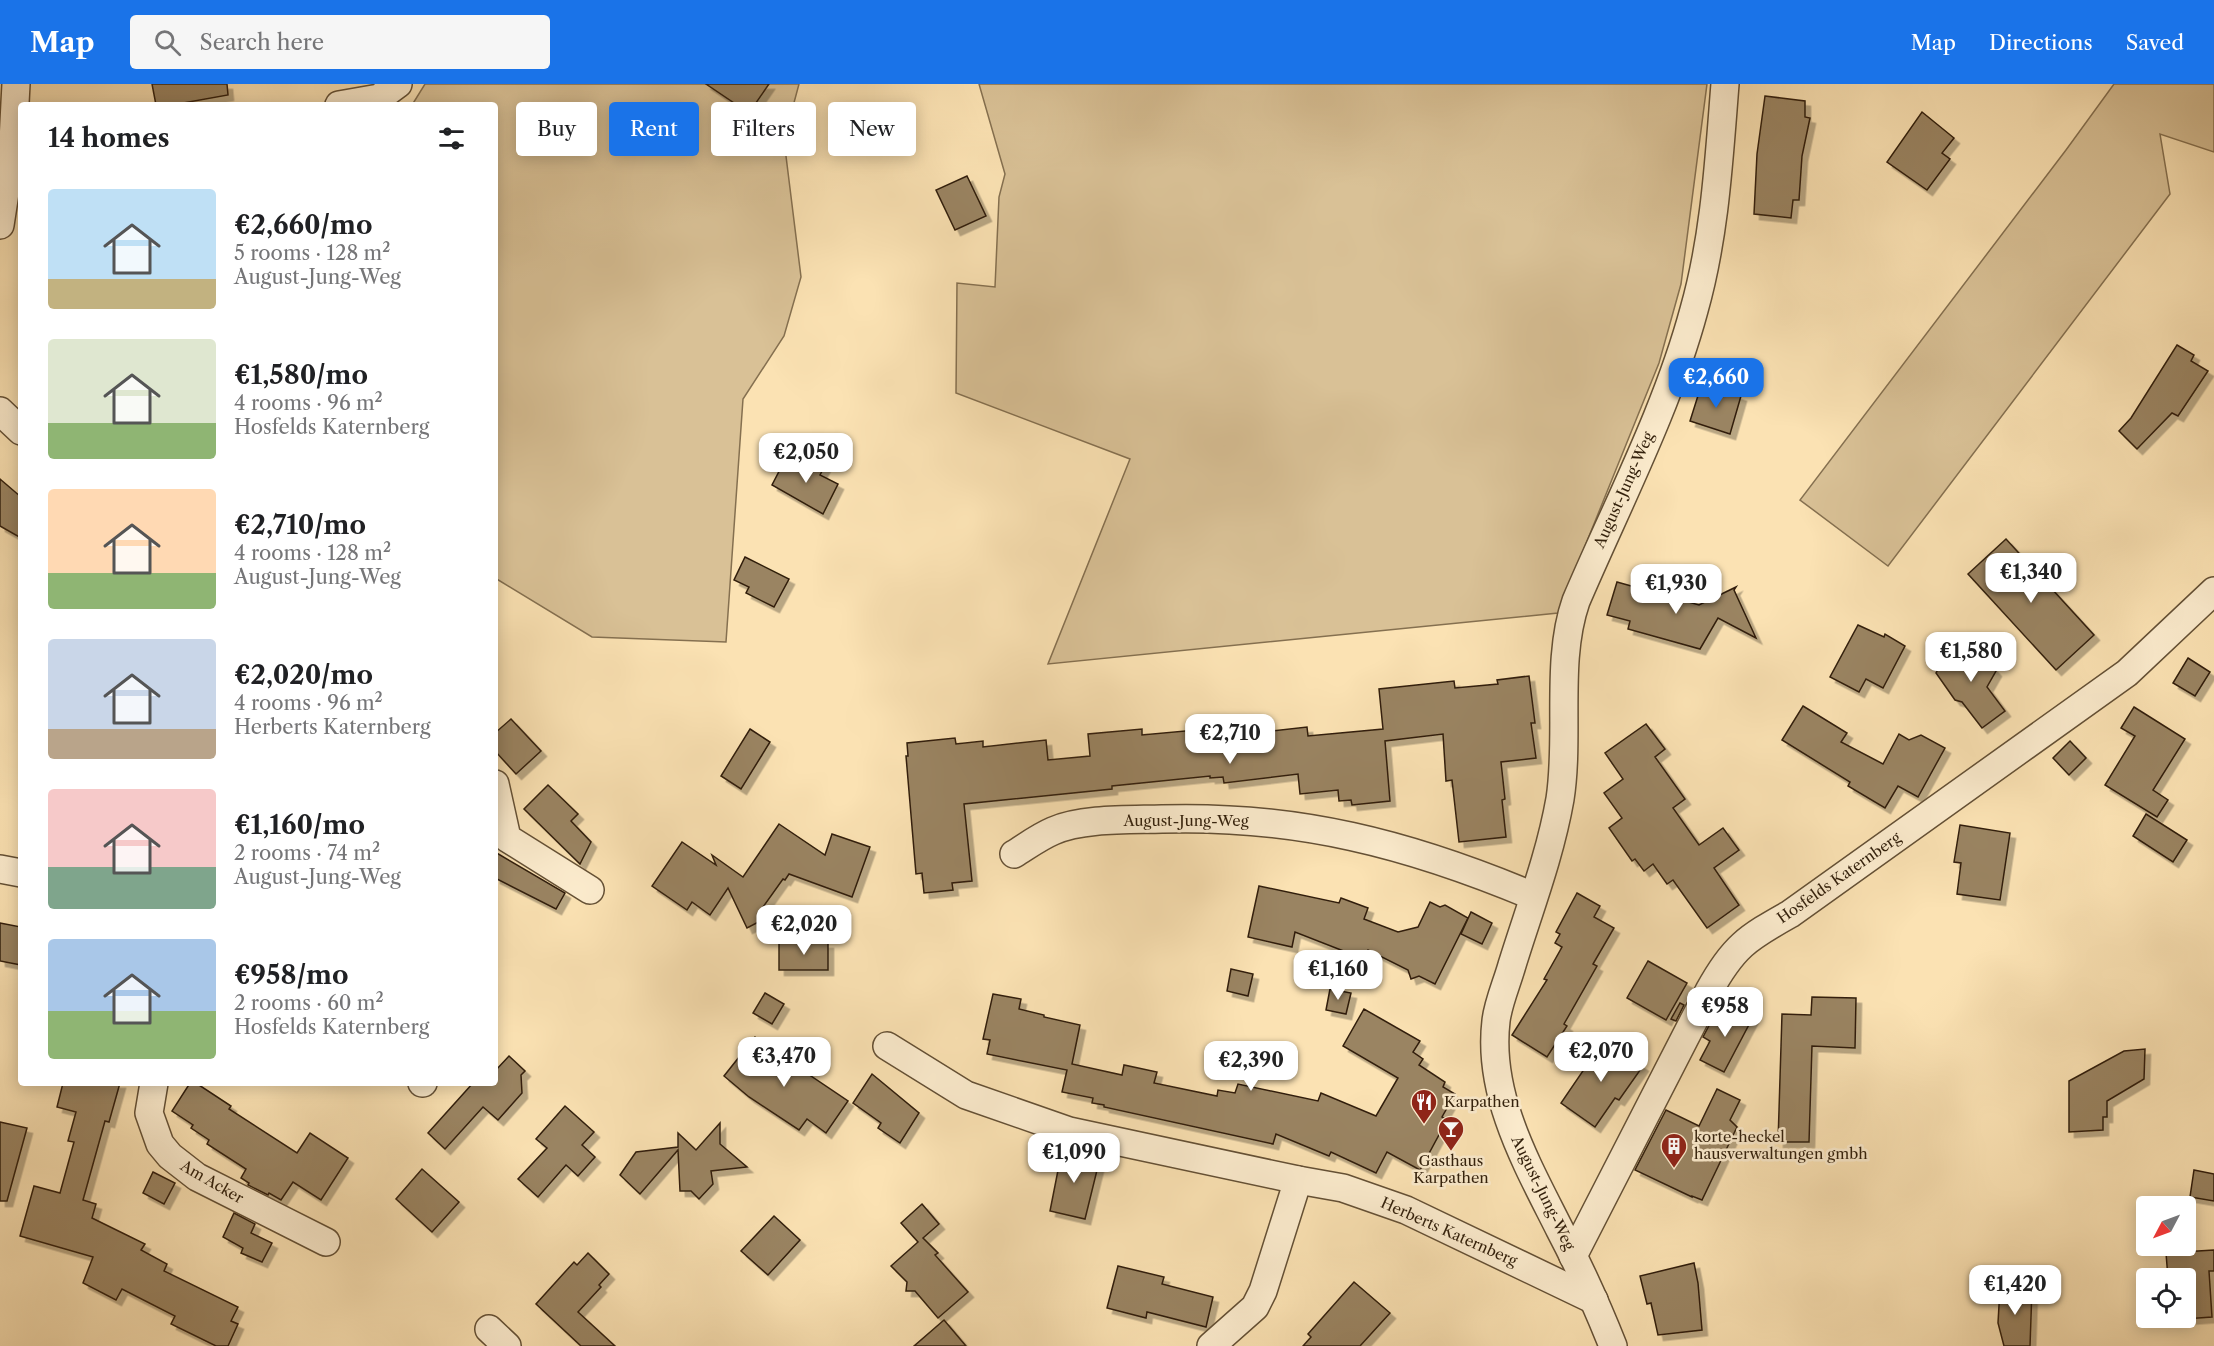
<!DOCTYPE html>
<meta charset="utf-8">
<style>
body{margin:0;font-family:"Libre Caslon Text",serif;background:#f6f6f6;color:#202124;height:100vh;display:flex;flex-direction:column;font-size:22px;white-space:nowrap}
*{box-sizing:border-box;margin:0}
p{font-size:20px;color:#757577}
.icon{flex:none;width:33px;height:33px;fill:none;stroke:currentColor;stroke-width:2;stroke-linecap:round;stroke-linejoin:round}
.map{position:relative;flex:1;overflow:hidden}
.sheet{position:absolute;left:18px;top:18px;width:480px;height:984px;display:flex;flex-direction:column;background:#fff;border-radius:6px;box-shadow:0 3px 15px #0003}
.sheet>*{flex:none}
.top-card{position:absolute;left:516px;top:18px;width:570px;height:54px;display:flex;gap:12px}
.needle{width:39px;rotate:229deg}
.controls{position:absolute;left:2136px;top:1112px;display:grid;gap:12px}
.controls a{display:grid;place-items:center;width:60px;height:60px;border-radius:6px;background:#fff;box-shadow:0 3px 15px #0003;font-size:30px}
.price{position:absolute;translate:-50% -51px;padding:0 14px;border-radius:12px;background:#fff;color:#222;font-size:20px;line-height:39px;filter:drop-shadow(0 2px 3px #0008)}
.price::after{content:'';position:absolute;left:50%;top:36px;width:18px;height:14px;margin-left:-9px;background:inherit;clip-path:polygon(0 0,100% 0,50% 100%)}
.price.on{background:#1a73e8;color:#fff}
ul{padding:0;list-style:none}
li{display:flex;align-items:center;gap:18px;height:150px;padding:0 30px}
li span{display:grid;place-items:center;flex:none;width:168px;height:120px;border-radius:6px;color:#555}
li>.icon{margin-inline-start:auto}
span .icon{width:72px;height:72px;fill:#fffc;stroke-width:1}
li b{font-size:26px}
h2{display:flex;justify-content:space-between;align-items:center;height:72px;padding:0 30px;font-size:26px}
.tag{padding:0 21px;border-radius:6px;background:#fff;box-shadow:0 3px 15px #0003;font-size:21px;line-height:54px}
.tag.on{background:#1a73e8;color:#fff}
header{display:flex;align-items:center;gap:36px;box-sizing:border-box;height:84px;padding:0 30px;background:#1a73e8;color:#fff}
header strong{font-size:28px}
nav{display:flex;gap:33px;margin-inline-start:auto;font-size:21px}
.search{width:420px;height:54px;background:#f6f6f6;display:flex;align-items:center;gap:15px;box-sizing:border-box;padding:0 21px;border-radius:6px;color:#757577;font-size:22px}
.map>svg:first-child{display:block}
.green{fill:#d9c196;stroke:#857050;stroke-width:1.5}
.building{fill:#9a8462;stroke:#311f0b;stroke-width:1.5;filter:url(#shadow)}
.lines{fill:none;stroke-linecap:round;stroke-linejoin:round}
.street-casing{stroke:#645035;stroke-width:30}
.street{stroke:#fcecce;stroke-width:27}
.labels{text-anchor:middle;stroke-width:5;stroke-linejoin:round;paint-order:stroke}
.street-label{font-size:15px;fill:#311f0b;stroke:#fcecce}
.poi-label{font-size:15px;fill:#311f0b;stroke:#fcecce;text-anchor:start}
</style>
<header>
<strong>Map</strong>
<div class="search"><svg class="icon" aria-label="search" viewBox="0 0 24 24"><circle cx="10" cy="10" r="6"/><path d="M15 15l6 6"/></svg>Search here</div>
<nav><a>Map</a><a>Directions</a><a>Saved</a></nav>
</header>
<div class="map">
<svg width="2214" height="1262" viewBox="0 0 2214 1262">
<defs>
<filter id="shadow"><feDropShadow dx="5.5" dy="5.5" stdDeviation="0" flood-color="#0004"/></filter>
</defs>
<rect width="100%" height="100%" fill="#fbe2b3"/>
<filter id="stains"><feTurbulence type="fractalNoise" baseFrequency=".00333" numOctaves="4"/><feColorMatrix values="0 0 0 0 .2 0 0 0 0 .09 0 0 0 0 .02 0 0 0 .5 -.17"/></filter>
<radialGradient id="worn" r=".72"><stop offset=".6" stop-color="#630" stop-opacity="0"/><stop offset="1" stop-color="#630" stop-opacity=".3"/></radialGradient>
<!-- green -->
<g class="green">
<path d="M 425,0 L 799,0 L 784,56 L 801,193 L 784,252 L 743,315 L 726,558 L 592,553 L 495,494 L 495,21 L 412,21 Z"/>
<path d="M 979,0 L 1707,0 L 1681,200 L 1659,279 L 1558,529 L 1048,580 L 1130,375 L 956,309 L 957,199 L 995,203 L 999,113 L 1005,90 Z"/>
<path d="M 2114,0 L 2214,0 L 2214,68 L 2160,50 L 2170,110 L 1888,482 L 1800,416 L 2066,66 Z"/>
</g>
<!-- building -->
<g class="building">
<path d="M 152,0 L 227,0 L 228,11 L 172,21 L 156,21 Z"/>
<path d="M 706,0 L 769,0 L 749,29 Z"/>
<path d="M 1765,12 L 1805,17 L 1805,33 L 1810,34 L 1802,72 L 1799,116 L 1793,116 L 1791,134 L 1754,130 L 1757,70 Z"/>
<path d="M 1922,28 L 1954,54 L 1942,69 L 1950,75 L 1927,106 L 1887,78 Z"/>
<path d="M 967,92 L 986,132 L 955,146 L 936,106 Z"/>
<path d="M 2177,261 L 2194,271 L 2191,277 L 2208,287 L 2178,332 L 2172,329 L 2137,365 L 2119,347 L 2131,334 Z"/>
<path d="M 1702,299 L 1741,312 L 1730,350 L 1690,337 Z"/>
<path d="M 787,372 L 806,383 L 826,380 L 820,391 L 838,400 L 823,430 L 772,401 Z"/>
<path d="M 0,395 L 21,413 L 21,454 L 0,442 Z"/>
<path d="M 2006,455 L 2094,551 L 2056,586 L 1968,490 Z"/>
<path d="M 745,473 L 789,495 L 774,523 L 746,509 L 749,503 L 734,496 Z"/>
<path d="M 1617,498 L 1699,521 L 1736,503 L 1734,506 L 1756,554 L 1718,534 L 1700,565 L 1628,545 L 1630,537 L 1607,531 Z"/>
<path d="M 1858,541 L 1884,553 L 1885,550 L 1905,562 L 1883,604 L 1866,595 L 1859,608 L 1830,593 Z"/>
<path d="M 1970,559 L 1996,587 L 1987,603 L 2005,627 L 1982,644 L 1962,618 L 1955,616 L 1936,589 L 1951,563 L 1960,568 Z"/>
<path d="M 2188,574 L 2210,588 L 2195,612 L 2173,599 Z"/>
<path d="M 1529,592 L 1535,639 L 1531,639 L 1536,674 L 1501,678 L 1505,715 L 1502,716 L 1506,753 L 1459,758 L 1452,696 L 1446,697 L 1443,650 L 1385,657 L 1390,717 L 1352,721 L 1351,716 L 1339,717 L 1338,706 L 1300,710 L 1298,690 L 1224,699 L 1223,693 L 1210,694 L 1210,692 L 1112,702 L 1112,705 L 964,720 L 972,797 L 952,799 L 953,806 L 924,809 L 922,789 L 916,790 L 906,672 L 908,672 L 907,659 L 955,654 L 956,660 L 983,657 L 983,663 L 1046,656 L 1048,676 L 1090,672 L 1088,650 L 1142,645 L 1142,651 L 1218,644 L 1219,653 L 1307,643 L 1308,652 L 1383,645 L 1379,605 L 1454,597 L 1455,604 L 1498,600 L 1497,596 Z"/>
<path d="M 1803,622 L 1847,649 L 1841,658 L 1883,680 L 1899,650 L 1909,656 L 1921,651 L 1945,664 L 1918,713 L 1898,702 L 1885,724 L 1848,702 L 1850,698 L 1782,656 Z"/>
<path d="M 2134,623 L 2185,655 L 2153,706 L 2168,716 L 2157,733 L 2105,701 L 2135,652 L 2121,644 Z"/>
<path d="M 511,635 L 541,667 L 516,690 L 495,667 L 495,649 Z"/>
<path d="M 1646,640 L 1665,665 L 1655,673 L 1685,715 L 1673,724 L 1699,761 L 1723,744 L 1739,766 L 1714,784 L 1739,821 L 1707,844 L 1673,796 L 1667,800 L 1653,780 L 1644,787 L 1635,775 L 1632,777 L 1609,744 L 1622,734 L 1604,709 L 1623,695 L 1605,669 Z"/>
<path d="M 750,645 L 770,658 L 741,705 L 721,692 Z"/>
<path d="M 2070,657 L 2086,674 L 2069,691 L 2053,674 Z"/>
<path d="M 548,701 L 578,730 L 571,737 L 591,758 L 580,780 L 524,725 Z"/>
<path d="M 2146,730 L 2187,756 L 2173,778 L 2133,752 Z"/>
<path d="M 779,740 L 825,771 L 832,750 L 870,763 L 852,813 L 789,790 L 785,796 L 783,795 L 763,823 L 768,833 L 747,844 L 728,804 L 710,831 L 692,818 L 687,826 L 652,802 L 682,758 L 716,781 L 712,771 L 743,793 Z"/>
<path d="M 1960,741 L 2010,749 L 2000,816 L 1957,810 L 1961,779 L 1954,778 Z"/>
<path d="M 495,768 L 565,809 L 556,825 L 495,794 Z"/>
<path d="M 1259,802 L 1339,819 L 1341,814 L 1368,824 L 1364,835 L 1398,848 L 1418,843 L 1430,818 L 1440,823 L 1445,821 L 1468,834 L 1435,900 L 1419,892 L 1411,895 L 1408,886 L 1368,866 L 1364,875 L 1295,848 L 1292,863 L 1248,853 Z"/>
<path d="M 1577,809 L 1600,822 L 1594,833 L 1614,844 L 1593,880 L 1597,882 L 1564,940 L 1567,942 L 1547,973 L 1512,951 L 1547,896 L 1544,895 L 1562,863 L 1555,859 L 1560,850 L 1556,848 Z"/>
<path d="M 1471,828 L 1492,839 L 1482,860 L 1461,850 Z"/>
<path d="M 0,839 L 21,843 L 21,881 L 0,877 Z"/>
<rect x="779" y="859" width="49" height="27"/>
<path d="M 1648,877 L 1687,899 L 1666,936 L 1627,914 Z"/>
<path d="M 1231,885 L 1253,890 L 1248,912 L 1227,907 Z"/>
<path d="M 1330,905 L 1351,909 L 1346,930 L 1326,926 Z"/>
<path d="M 765,909 L 784,920 L 772,940 L 753,929 Z"/>
<path d="M 993,910 L 1021,915 L 1019,925 L 1044,931 L 1044,933 L 1080,941 L 1072,980 L 1122,991 L 1124,981 L 1157,988 L 1154,999 L 1217,1012 L 1218,1006 L 1235,1009 L 1238,1000 L 1318,1017 L 1321,1009 L 1376,1032 L 1398,994 L 1343,962 L 1364,925 L 1420,957 L 1413,968 L 1423,975 L 1419,981 L 1445,998 L 1443,1003 L 1455,1010 L 1442,1033 L 1447,1036 L 1420,1086 L 1387,1068 L 1376,1089 L 1331,1068 L 1329,1072 L 1276,1050 L 1273,1060 L 1104,1023 L 1104,1021 L 1092,1019 L 1093,1014 L 1062,1008 L 1067,986 L 987,970 L 990,956 L 983,955 Z"/>
<path d="M 1812,913 L 1856,914 L 1855,964 L 1812,962 L 1809,1058 L 1778,1058 L 1782,930 L 1811,931 Z"/>
<path d="M 1680,919 L 1684,921 L 1676,937 L 1671,935 Z"/>
<path d="M 1729,921 L 1753,933 L 1724,988 L 1700,976 L 1710,957 L 1703,953 L 1712,936 L 1720,940 Z"/>
<path d="M 755,953 L 800,988 L 802,986 L 848,1017 L 826,1049 L 807,1035 L 799,1046 L 749,1013 L 724,992 Z"/>
<path d="M 1604,956 L 1643,982 L 1619,1016 L 1615,1014 L 1595,1043 L 1561,1019 Z"/>
<path d="M 2145,965 L 2144,995 L 2107,1017 L 2107,1033 L 2103,1033 L 2103,1046 L 2069,1048 L 2069,997 L 2124,967 Z"/>
<path d="M 509,972 L 525,987 L 521,991 L 522,1009 L 498,1036 L 483,1023 L 445,1065 L 428,1049 L 473,999 L 495,999 L 495,987 Z"/>
<path d="M 872,990 L 919,1029 L 900,1059 L 878,1044 L 881,1039 L 853,1019 Z"/>
<path d="M 63,999 L 120,999 L 109,1038 L 105,1037 L 83,1116 L 96,1120 L 92,1134 L 145,1160 L 141,1166 L 167,1180 L 164,1187 L 238,1223 L 231,1237 L 238,1240 L 228,1262 L 216,1262 L 171,1240 L 175,1232 L 122,1205 L 116,1216 L 83,1199 L 93,1173 L 20,1152 L 34,1102 L 60,1109 L 74,1058 L 68,1057 L 76,1028 L 57,1023 Z"/>
<path d="M 190,999 L 196,999 L 231,1022 L 229,1025 L 297,1069 L 310,1049 L 348,1074 L 321,1116 L 293,1098 L 281,1116 L 269,1109 L 268,1111 L 248,1101 L 249,1099 L 241,1094 L 246,1085 L 207,1060 L 209,1056 L 191,1044 L 193,1041 L 172,1027 Z"/>
<path d="M 1717,1005 L 1740,1016 L 1730,1036 L 1737,1043 L 1702,1116 L 1692,1112 L 1692,1113 L 1635,1086 L 1666,1026 L 1699,1042 Z"/>
<path d="M 565,1022 L 594,1048 L 582,1061 L 595,1073 L 578,1092 L 566,1081 L 538,1113 L 518,1095 L 547,1064 L 536,1055 Z"/>
<path d="M 0,1038 L 27,1044 L 7,1117 L 0,1117 Z"/>
<path d="M 720,1039 L 720,1060 L 747,1083 L 711,1087 L 713,1100 L 699,1115 L 691,1107 L 680,1107 L 678,1066 L 640,1110 L 620,1091 L 636,1068 L 678,1063 L 678,1049 L 696,1066 Z"/>
<path d="M 1062,1066 L 1100,1074 L 1085,1135 L 1050,1127 Z"/>
<path d="M 422,1085 L 459,1118 L 432,1148 L 396,1115 Z"/>
<path d="M 2194,1086 L 2214,1090 L 2214,1117 L 2190,1113 Z"/>
<path d="M 153,1088 L 175,1099 L 164,1120 L 143,1109 Z"/>
<path d="M 922,1120 L 939,1140 L 923,1154 L 938,1169 L 935,1171 L 968,1208 L 938,1234 L 915,1207 L 906,1207 L 907,1198 L 891,1182 L 918,1158 L 901,1139 Z"/>
<path d="M 234,1129 L 255,1140 L 251,1149 L 272,1159 L 262,1178 L 241,1169 L 243,1164 L 223,1153 Z"/>
<path d="M 774,1132 L 800,1156 L 768,1191 L 741,1167 Z"/>
<path d="M 2214,1166 L 2214,1187 L 2209,1187 L 2212,1233 L 2170,1236 L 2170,1233 L 2186,1233 L 2186,1194 L 2168,1194 L 2166,1169 Z"/>
<path d="M 588,1169 L 609,1190 L 599,1201 L 601,1203 L 578,1228 L 615,1262 L 581,1262 L 536,1220 L 574,1178 L 577,1181 Z"/>
<path d="M 1694,1179 L 1698,1199 L 1702,1246 L 1658,1251 L 1651,1219 L 1647,1220 L 1640,1192 Z"/>
<path d="M 1118,1182 L 1164,1193 L 1162,1200 L 1213,1213 L 1206,1243 L 1147,1228 L 1146,1234 L 1107,1224 Z"/>
<path d="M 1354,1198 L 1390,1229 L 1360,1262 L 1303,1262 L 1311,1253 L 1308,1250 Z"/>
<path d="M 2000,1204 L 2032,1205 L 2030,1262 L 2004,1262 L 1998,1239 Z"/>
<path d="M 944,1236 L 966,1262 L 914,1262 Z"/>
</g>
<g class="lines">
<!-- street casing -->
<g class="street-casing">
<g id="street">
<path d="M 339,21 L 379,14 L 398,0"/>
<path d="M 0,141 L 13,57 L 16,0"/>
<path d="M 0,327 L 21,347"/>
<path d="M 495,700 L 507,754 L 590,806"/>
<path d="M 1014,770 C 1027,762 1039,753 1053,747 C 1082,734 1130,736 1162,735 C 1297,731 1409,760 1533,812"/>
<path d="M 0,785 L 21,789"/>
<path d="M 887,962 L 966,1011 L 1069,1047 L 1298,1096 L 1343,1104 L 1406,1126 L 1594,1216"/>
<path d="M 154,999 L 149,1029 L 160,1060 L 170,1072 L 197,1093 L 326,1158"/>
<path d="M 422,999 L 423,999"/>
<path d="M 1573,1172 L 1709,907 C 1733,863 1747,854 1790,830 L 2127,589 L 2214,507"/>
<path d="M 489,1245 L 507,1262"/>
<path d="M 1211,1262 L 1255,1223 L 1263,1207 L 1298,1096"/>
<path d="M 1613,1262 C 1597,1222 1580,1184 1560,1146 C 1528,1082 1487,1012 1496,937 C 1498,919 1507,899 1512,881 C 1529,826 1550,772 1560,715 C 1570,651 1555,577 1576,517 C 1617,421 1667,326 1694,226 C 1715,152 1719,75 1725,0"/>
</g>
</g>
<!-- street -->
<use href="#street" class="street"/>
</g>
<!-- icons -->
<defs>
<g id="restaurant-pin" transform="scale(1.35)"><path d="M0 17L-7.5 6A9.5 9.5 0 1 1 7.5 6Z" fill="#8f2418" stroke="#fcecce"/><path d="M-5-6h1v4h1v-4h1v4h1v-4h1v5L-1.5 .5V6h-2V.5L-5-1ZM5-6V6H3V1.5H1.5Q1.5-4 5-6Z" fill="#fff"/></g>
<g id="bar-pin" transform="scale(1.35)"><path d="M0 17L-7.5 6A9.5 9.5 0 1 1 7.5 6Z" fill="#8f2418" stroke="#fcecce"/><path d="M-6-5H6L.8 .8V4.5H3.5V6h-7V4.5H-.8V.8Z" fill="#fff"/></g>
<g id="building-pin" transform="scale(1.35)"><path d="M0 17L-7.5 6A9.5 9.5 0 1 1 7.5 6Z" fill="#8f2418" stroke="#fcecce"/><path d="M-4-6H4V6H1V3H-1V6H-4ZM-2.5-4.3h1.7v1.8h-1.7ZM.8-4.3h1.7v1.8H.8ZM-2.5-1h1.7V.8h-1.7ZM.8-1h1.7V.8H.8Z" fill="#fff"/></g>
</defs>
<g fill-rule="evenodd">
<use href="#restaurant-pin" x="1424" y="1018"/>
<use href="#bar-pin" x="1451" y="1045"/>
<use href="#building-pin" x="1674" y="1062"/>
</g>
<g class="labels">
<!-- street labels -->
<g class="street-label">
<text transform="translate(1624 406) rotate(-66)" y="5">August-Jung-Weg</text>
<text x="1186" y="742">August-Jung-Weg</text>
<text transform="translate(1839 794) rotate(-35)" y="5">Hosfelds Katernberg</text>
<text transform="translate(212 1098) rotate(30)" y="5">Am Acker</text>
<text transform="translate(1543 1109) rotate(64)" y="5">August-Jung-Weg</text>
<text transform="translate(1449 1148) rotate(24)" y="5">Herberts Katernberg</text>
</g>
<!-- poi labels -->
<g class="poi-label">
<text x="1444" y="1023">Karpathen</text>
<text x="1694" y="1058">korte-heckel<tspan x="1694" dy="17">hausverwaltungen gmbh</tspan></text>
<text x="1451" y="1082" text-anchor="middle">Gasthaus<tspan x="1451" dy="17">Karpathen</tspan></text>
</g>
</g>
<rect width="100%" height="100%" filter="url(#stains)"/>
<rect width="100%" height="100%" fill="url(#worn)"/>
</svg>
<div class="controls">
<a><svg class="needle" viewBox="-14 -14 28 28"><path d="M0-13l5 13h-10z" fill="#e53935"/><path d="M0 13l5-13h-10z" fill="#757577"/></svg></a>
<a><svg class="icon" aria-label="locate" viewBox="0 0 24 24"><circle cx="12" cy="12" r="6"/><path d="M12 2v4M12 18v4M2 12h4M18 12h4"/></svg></a>
</div>
<b class="price on" style="left:1716px;top:325px">€2,660</b>
<b class="price" style="left:806px;top:400px">€2,050</b>
<b class="price" style="left:2031px;top:520px">€1,340</b>
<b class="price" style="left:1676px;top:531px">€1,930</b>
<b class="price" style="left:1971px;top:599px">€1,580</b>
<b class="price" style="left:1230px;top:681px">€2,710</b>
<b class="price" style="left:804px;top:872px">€2,020</b>
<b class="price" style="left:1338px;top:917px">€1,160</b>
<b class="price" style="left:1725px;top:954px">€958</b>
<b class="price" style="left:1601px;top:999px">€2,070</b>
<b class="price" style="left:784px;top:1004px">€3,470</b>
<b class="price" style="left:1251px;top:1008px">€2,390</b>
<b class="price" style="left:1074px;top:1100px">€1,090</b>
<b class="price" style="left:2015px;top:1232px">€1,420</b>
<div class="top-card">
<a class="tag">Buy</a>
<a class="tag on">Rent</a>
<a class="tag">Filters</a>
<a class="tag">New</a>
</div>
<section class="sheet">
<h2>14 homes<svg class="icon" aria-label="filters" viewBox="0 0 24 24"><path d="M4 7h16M4 17h16"/><circle cx="9" cy="7" r="2"/><circle cx="15" cy="17" r="2"/></svg></h2>
<ul>
<li><span style="background:linear-gradient(#bfe0f5 75%,#c2b280 0)"><svg class="icon" aria-label="home" viewBox="0 0 24 24"><path d="M3 11l9-7 9 7M6 9v11h12V9"/></svg></span><div><b>€2,660/mo</b><p>5 rooms · 128 m²</p><p>August-Jung-Weg</p></div></li>
<li><span style="background:linear-gradient(#dfe7d0 70%,#8fb573 0)"><svg class="icon" aria-label="home" viewBox="0 0 24 24"><path d="M3 11l9-7 9 7M6 9v11h12V9"/></svg></span><div><b>€1,580/mo</b><p>4 rooms · 96 m²</p><p>Hosfelds Katernberg</p></div></li>
<li><span style="background:linear-gradient(#ffd9b3 70%,#8fb573 0)"><svg class="icon" aria-label="home" viewBox="0 0 24 24"><path d="M3 11l9-7 9 7M6 9v11h12V9"/></svg></span><div><b>€2,710/mo</b><p>4 rooms · 128 m²</p><p>August-Jung-Weg</p></div></li>
<li><span style="background:linear-gradient(#c9d6e8 75%,#b9a48a 0)"><svg class="icon" aria-label="home" viewBox="0 0 24 24"><path d="M3 11l9-7 9 7M6 9v11h12V9"/></svg></span><div><b>€2,020/mo</b><p>4 rooms · 96 m²</p><p>Herberts Katernberg</p></div></li>
<li><span style="background:linear-gradient(#f6c9c9 65%,#7fa58c 0)"><svg class="icon" aria-label="home" viewBox="0 0 24 24"><path d="M3 11l9-7 9 7M6 9v11h12V9"/></svg></span><div><b>€1,160/mo</b><p>2 rooms · 74 m²</p><p>August-Jung-Weg</p></div></li>
<li><span style="background:linear-gradient(#a9c7e8 60%,#8fb573 0)"><svg class="icon" aria-label="home" viewBox="0 0 24 24"><path d="M3 11l9-7 9 7M6 9v11h12V9"/></svg></span><div><b>€958/mo</b><p>2 rooms · 60 m²</p><p>Hosfelds Katernberg</p></div></li>
</ul>
</section>
</div>
